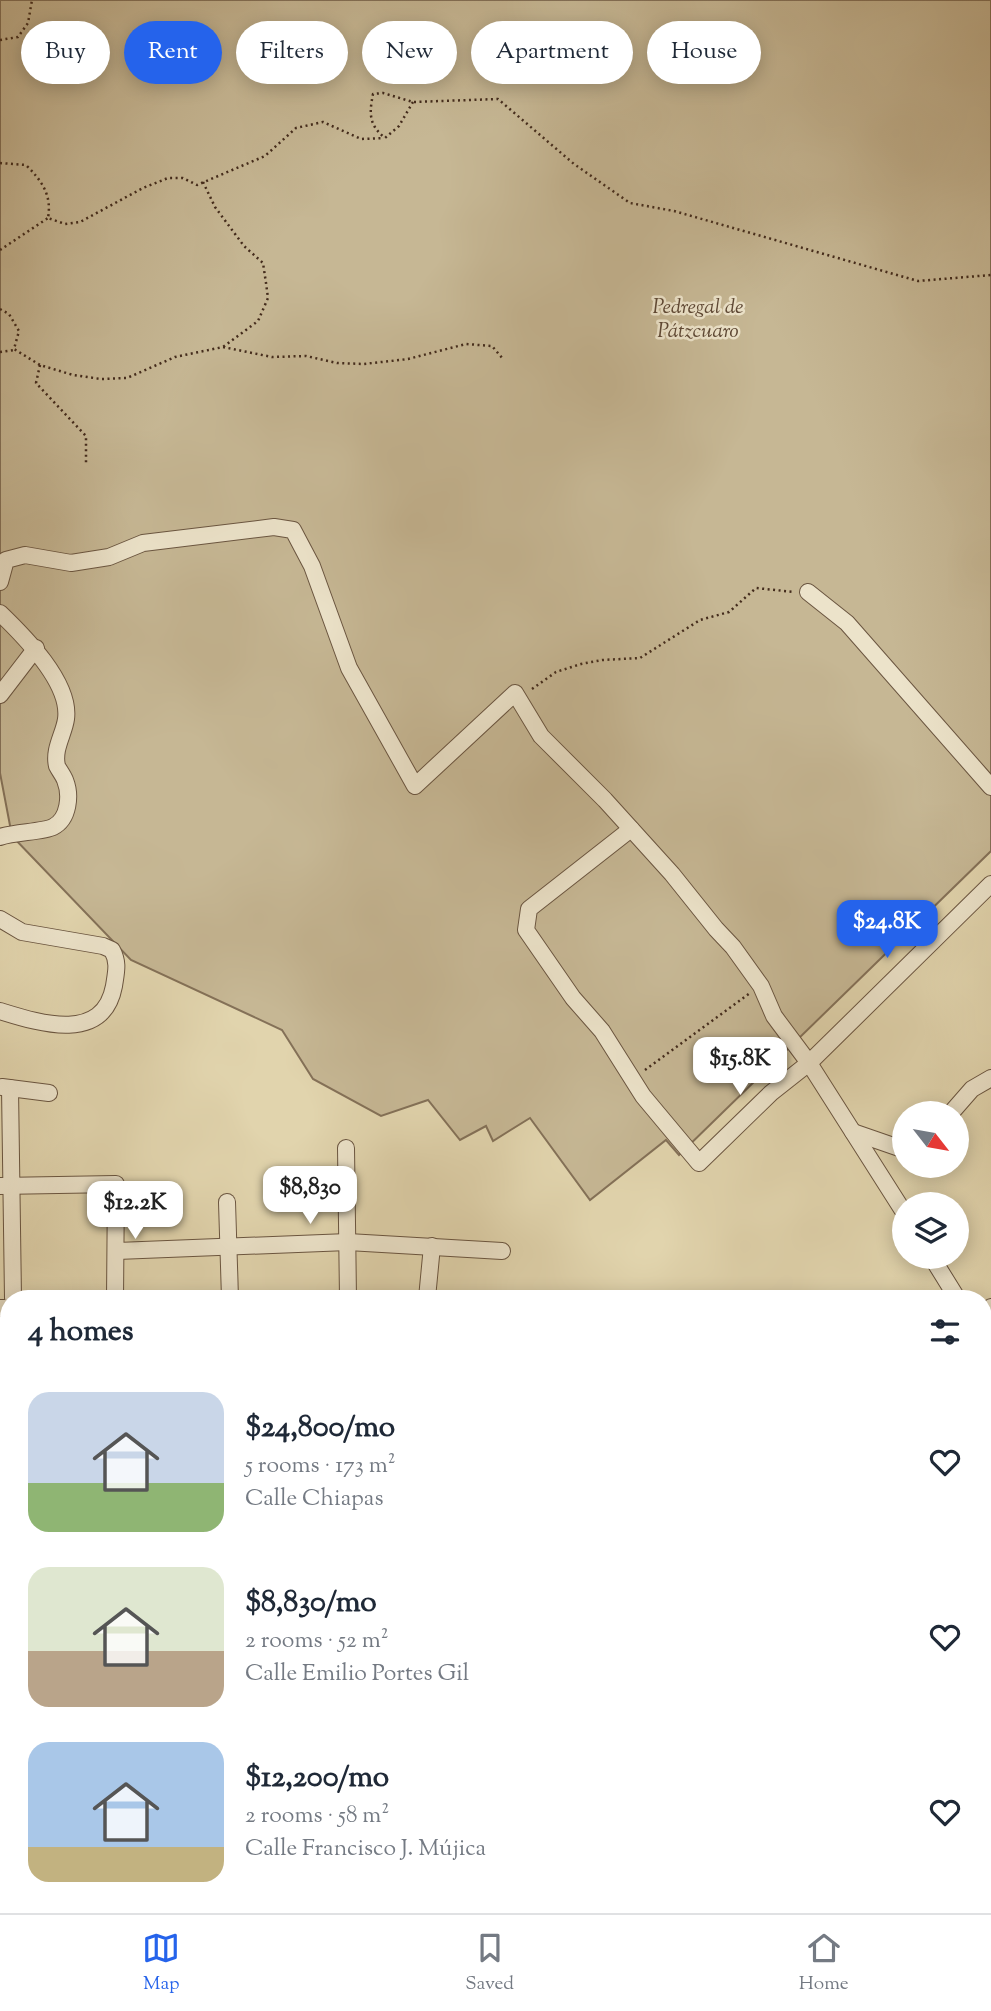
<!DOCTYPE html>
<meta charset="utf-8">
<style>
body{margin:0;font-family:"Sorts Mill Goudy",serif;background:#f2f2f3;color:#1f2937;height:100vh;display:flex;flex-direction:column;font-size:26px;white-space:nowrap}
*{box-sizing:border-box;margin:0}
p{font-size:23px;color:#747a83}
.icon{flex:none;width:38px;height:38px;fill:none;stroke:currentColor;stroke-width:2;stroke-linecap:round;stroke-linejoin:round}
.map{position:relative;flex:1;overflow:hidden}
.sheet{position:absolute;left:0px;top:1290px;width:992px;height:625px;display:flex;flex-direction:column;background:#fff;border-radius:28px 28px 0 0;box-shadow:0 4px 18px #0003}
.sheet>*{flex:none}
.hud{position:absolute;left:21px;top:21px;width:950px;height:63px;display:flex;gap:14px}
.needle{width:46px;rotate:121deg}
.controls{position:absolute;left:892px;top:1101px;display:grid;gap:14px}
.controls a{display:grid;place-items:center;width:77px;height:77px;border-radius:50%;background:#fff;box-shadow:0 4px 18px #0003;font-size:35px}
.price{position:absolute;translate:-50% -60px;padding:0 16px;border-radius:14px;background:#fff;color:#222;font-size:23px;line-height:46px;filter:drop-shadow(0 2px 4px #0008)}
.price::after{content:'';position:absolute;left:50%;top:42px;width:21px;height:16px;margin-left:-10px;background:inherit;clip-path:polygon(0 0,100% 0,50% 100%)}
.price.current{background:#2563eb;color:#fff}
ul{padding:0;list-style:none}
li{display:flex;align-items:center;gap:21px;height:175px;padding:0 28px}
li span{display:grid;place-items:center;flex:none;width:196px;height:140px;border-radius:21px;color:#555}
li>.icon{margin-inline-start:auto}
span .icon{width:84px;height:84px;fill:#fffc;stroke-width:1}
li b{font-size:30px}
h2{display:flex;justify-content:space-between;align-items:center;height:84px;padding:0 28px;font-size:30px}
.chip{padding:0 24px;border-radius:32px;background:#fff;box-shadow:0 4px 18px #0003;font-size:24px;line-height:63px}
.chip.current{background:#2563eb;color:#fff}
.menu{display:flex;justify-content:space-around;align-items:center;height:98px;border-top:2px solid #e0e1e3;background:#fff;font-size:19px;color:#747a83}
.menu a{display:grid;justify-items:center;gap:4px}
.menu .current{color:#2563eb}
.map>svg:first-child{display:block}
.green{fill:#c6b794;stroke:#847158;stroke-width:2}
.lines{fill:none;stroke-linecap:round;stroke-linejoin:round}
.minor-casing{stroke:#6a5540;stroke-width:18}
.path{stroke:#432b1c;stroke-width:2.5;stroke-dasharray:2 3.5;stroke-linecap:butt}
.minor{stroke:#ece3ca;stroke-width:16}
.labels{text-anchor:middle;stroke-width:5;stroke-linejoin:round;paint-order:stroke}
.park-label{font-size:21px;font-style:italic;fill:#5d4734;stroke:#ece3ca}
</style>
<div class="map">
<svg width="991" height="1913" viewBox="0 0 991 1913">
<rect width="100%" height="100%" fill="#e1d4ad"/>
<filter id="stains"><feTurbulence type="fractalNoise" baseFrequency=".00286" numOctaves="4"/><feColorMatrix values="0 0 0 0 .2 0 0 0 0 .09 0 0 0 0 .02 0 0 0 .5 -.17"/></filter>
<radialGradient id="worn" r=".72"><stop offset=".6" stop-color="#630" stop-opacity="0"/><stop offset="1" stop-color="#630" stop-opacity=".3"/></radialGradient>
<!-- green -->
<path class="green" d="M 0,0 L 991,0 L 991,851 L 679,1155 L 666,1140 L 590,1200 L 530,1118 L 493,1141 L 486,1126 L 460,1140 L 428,1100 L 381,1116 L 313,1079 L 282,1030 L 131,960 L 12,836 L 0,773 Z"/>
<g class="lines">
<!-- minor casing -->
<g class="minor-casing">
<g id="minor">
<path d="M 0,582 L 6,560 L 25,555 L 71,563 L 109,557 L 143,543 L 274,527 L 293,530 L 312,566 L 349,668 L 415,786 L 515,693 L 541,736 L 605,800 L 672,874 L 716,929 L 733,947 L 761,986 L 774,1016 L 809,1063 L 905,1214"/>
<path d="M 808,592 L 847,623 L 991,787"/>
<path d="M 0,613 C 24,636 71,683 66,719 C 64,734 53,749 57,766 C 59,770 63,775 65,780 C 71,795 69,819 53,827 C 43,832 14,832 0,837"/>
<path d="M 0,695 L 36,648"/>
<path d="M 631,829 L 529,909 L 526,930 L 573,998 L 602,1031 L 643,1096 L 699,1163 L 771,1093 L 809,1063 L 991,884"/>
<path d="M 0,919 L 22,932 L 103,946 L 112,950 C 119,963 116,972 114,986 C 103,1044 39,1023 0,1011"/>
<path d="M 2,1087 L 49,1093"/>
<path d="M 10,1088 L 13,1298"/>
<path d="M 951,1113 L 972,1089 L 991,1078"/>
<path d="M 853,1132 L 905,1150"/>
<path d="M 346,1148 L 348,1298"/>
<path d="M 0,1186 L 116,1184 L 115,1298"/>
<path d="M 227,1202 L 230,1298"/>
<path d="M 117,1251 L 348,1242 L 502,1251"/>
<path d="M 931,1256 L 957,1298"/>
<path d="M 427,1298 L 432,1246"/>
<path d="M 0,1308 L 9,1308"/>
<path d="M 984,1315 L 991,1307"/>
<path d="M 984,1340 L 991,1352"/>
<path d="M 0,1439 L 9,1439"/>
<path d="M 0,1456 L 9,1456"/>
<path d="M 984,1476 L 991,1472"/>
<path d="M 0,1732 L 9,1736"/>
<path d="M 0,1785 L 9,1785"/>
<path d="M 984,1824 L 991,1815"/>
<path d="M 0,1855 L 9,1855"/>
<path d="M 582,1906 L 603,1913"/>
<path d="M 850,1906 L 861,1913"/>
<path d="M 877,1906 L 888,1913"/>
<path d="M 120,1908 L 236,1908 L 359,1913"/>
<path d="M 12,1913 L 12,1906"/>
<path d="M 795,1913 L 800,1906"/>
<path d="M 921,1913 L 926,1906"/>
</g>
</g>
<!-- path -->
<g class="path">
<path d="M 0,40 L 18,37 L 28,23 L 32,0"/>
<path d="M 413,102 L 399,126 L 385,138 C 369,125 369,114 373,94 L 383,93 L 413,102 L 498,99 L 574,164 L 630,203 L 674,211 L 918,281 L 991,275"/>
<path d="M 0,163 L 26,165 C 42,181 52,195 48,218 L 65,224 L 80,222 L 143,188 L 168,178 L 183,178 L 197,185 L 265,156 L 296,128 L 323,122 L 361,139 L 384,138"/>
<path d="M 203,182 L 215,207 L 244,246 L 263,263 L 266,283 L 268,298 L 258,321 L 223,347"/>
<path d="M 0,250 L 48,218"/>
<path d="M 0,309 L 9,314 L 19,331 L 14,349 L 40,365 L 73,375 L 101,379 L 127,378 L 175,357 L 223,347 L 272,357 L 306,356 L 337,363 L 364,364 L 408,359 L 466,344 L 492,346 L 503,359"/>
<path d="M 0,352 L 14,350"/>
<path d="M 40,365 L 36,383 L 86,436 L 86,464"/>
<path d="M 532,689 L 556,672 L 581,664 L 602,660 L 640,658 L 700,620 L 729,612 L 756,588 L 794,592"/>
<path d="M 645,1070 L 750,993"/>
</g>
<!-- minor -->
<use href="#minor" class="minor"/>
</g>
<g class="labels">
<!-- park labels -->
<g class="park-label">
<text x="698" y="313">Pedregal de<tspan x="698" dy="24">Pátzcuaro</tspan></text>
</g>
</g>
<rect width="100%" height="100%" filter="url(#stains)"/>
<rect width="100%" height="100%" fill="url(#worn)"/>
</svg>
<div class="controls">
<a><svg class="needle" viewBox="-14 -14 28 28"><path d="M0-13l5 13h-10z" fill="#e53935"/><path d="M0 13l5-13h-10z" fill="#747a83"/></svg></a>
<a><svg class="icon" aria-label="layers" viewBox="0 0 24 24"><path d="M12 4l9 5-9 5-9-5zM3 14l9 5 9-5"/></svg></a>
</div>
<b class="price current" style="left:887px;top:960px">$24.8K</b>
<b class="price" style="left:740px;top:1097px">$15.8K</b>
<b class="price" style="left:310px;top:1226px">$8,830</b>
<b class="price" style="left:135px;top:1241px">$12.2K</b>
<div class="hud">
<a class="chip">Buy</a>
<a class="chip current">Rent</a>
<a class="chip">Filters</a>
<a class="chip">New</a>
<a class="chip">Apartment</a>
<a class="chip">House</a>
</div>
<section class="sheet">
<h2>4 homes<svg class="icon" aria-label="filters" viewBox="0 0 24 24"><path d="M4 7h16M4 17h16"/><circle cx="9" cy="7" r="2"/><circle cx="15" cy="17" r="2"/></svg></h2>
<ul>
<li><span style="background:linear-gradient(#c9d6e8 65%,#8fb573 0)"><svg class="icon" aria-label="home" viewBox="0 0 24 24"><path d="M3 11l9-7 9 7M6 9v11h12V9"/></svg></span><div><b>$24,800/mo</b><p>5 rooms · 173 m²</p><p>Calle Chiapas</p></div><svg class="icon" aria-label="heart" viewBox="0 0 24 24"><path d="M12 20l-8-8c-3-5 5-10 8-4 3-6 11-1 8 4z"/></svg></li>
<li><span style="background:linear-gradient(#dfe7d0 60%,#b9a48a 0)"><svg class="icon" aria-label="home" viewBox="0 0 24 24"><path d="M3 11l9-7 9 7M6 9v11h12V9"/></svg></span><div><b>$8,830/mo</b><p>2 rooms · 52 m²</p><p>Calle Emilio Portes Gil</p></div><svg class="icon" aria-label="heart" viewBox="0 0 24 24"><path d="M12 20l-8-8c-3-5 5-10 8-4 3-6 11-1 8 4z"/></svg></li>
<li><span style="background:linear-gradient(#a9c7e8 75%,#c2b280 0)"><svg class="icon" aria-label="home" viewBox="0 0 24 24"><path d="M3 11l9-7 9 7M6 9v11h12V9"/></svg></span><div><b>$12,200/mo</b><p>2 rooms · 58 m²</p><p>Calle Francisco J. Mújica</p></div><svg class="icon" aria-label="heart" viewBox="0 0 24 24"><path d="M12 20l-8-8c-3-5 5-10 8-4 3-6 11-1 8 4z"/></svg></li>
</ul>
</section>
</div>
<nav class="menu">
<a class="current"><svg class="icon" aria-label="map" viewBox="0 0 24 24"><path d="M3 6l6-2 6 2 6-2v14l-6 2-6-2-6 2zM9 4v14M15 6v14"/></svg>Map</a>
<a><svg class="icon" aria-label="saved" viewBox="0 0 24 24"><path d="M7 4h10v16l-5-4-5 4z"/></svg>Saved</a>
<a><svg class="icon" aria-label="home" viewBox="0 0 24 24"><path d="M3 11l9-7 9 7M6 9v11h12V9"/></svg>Home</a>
</nav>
